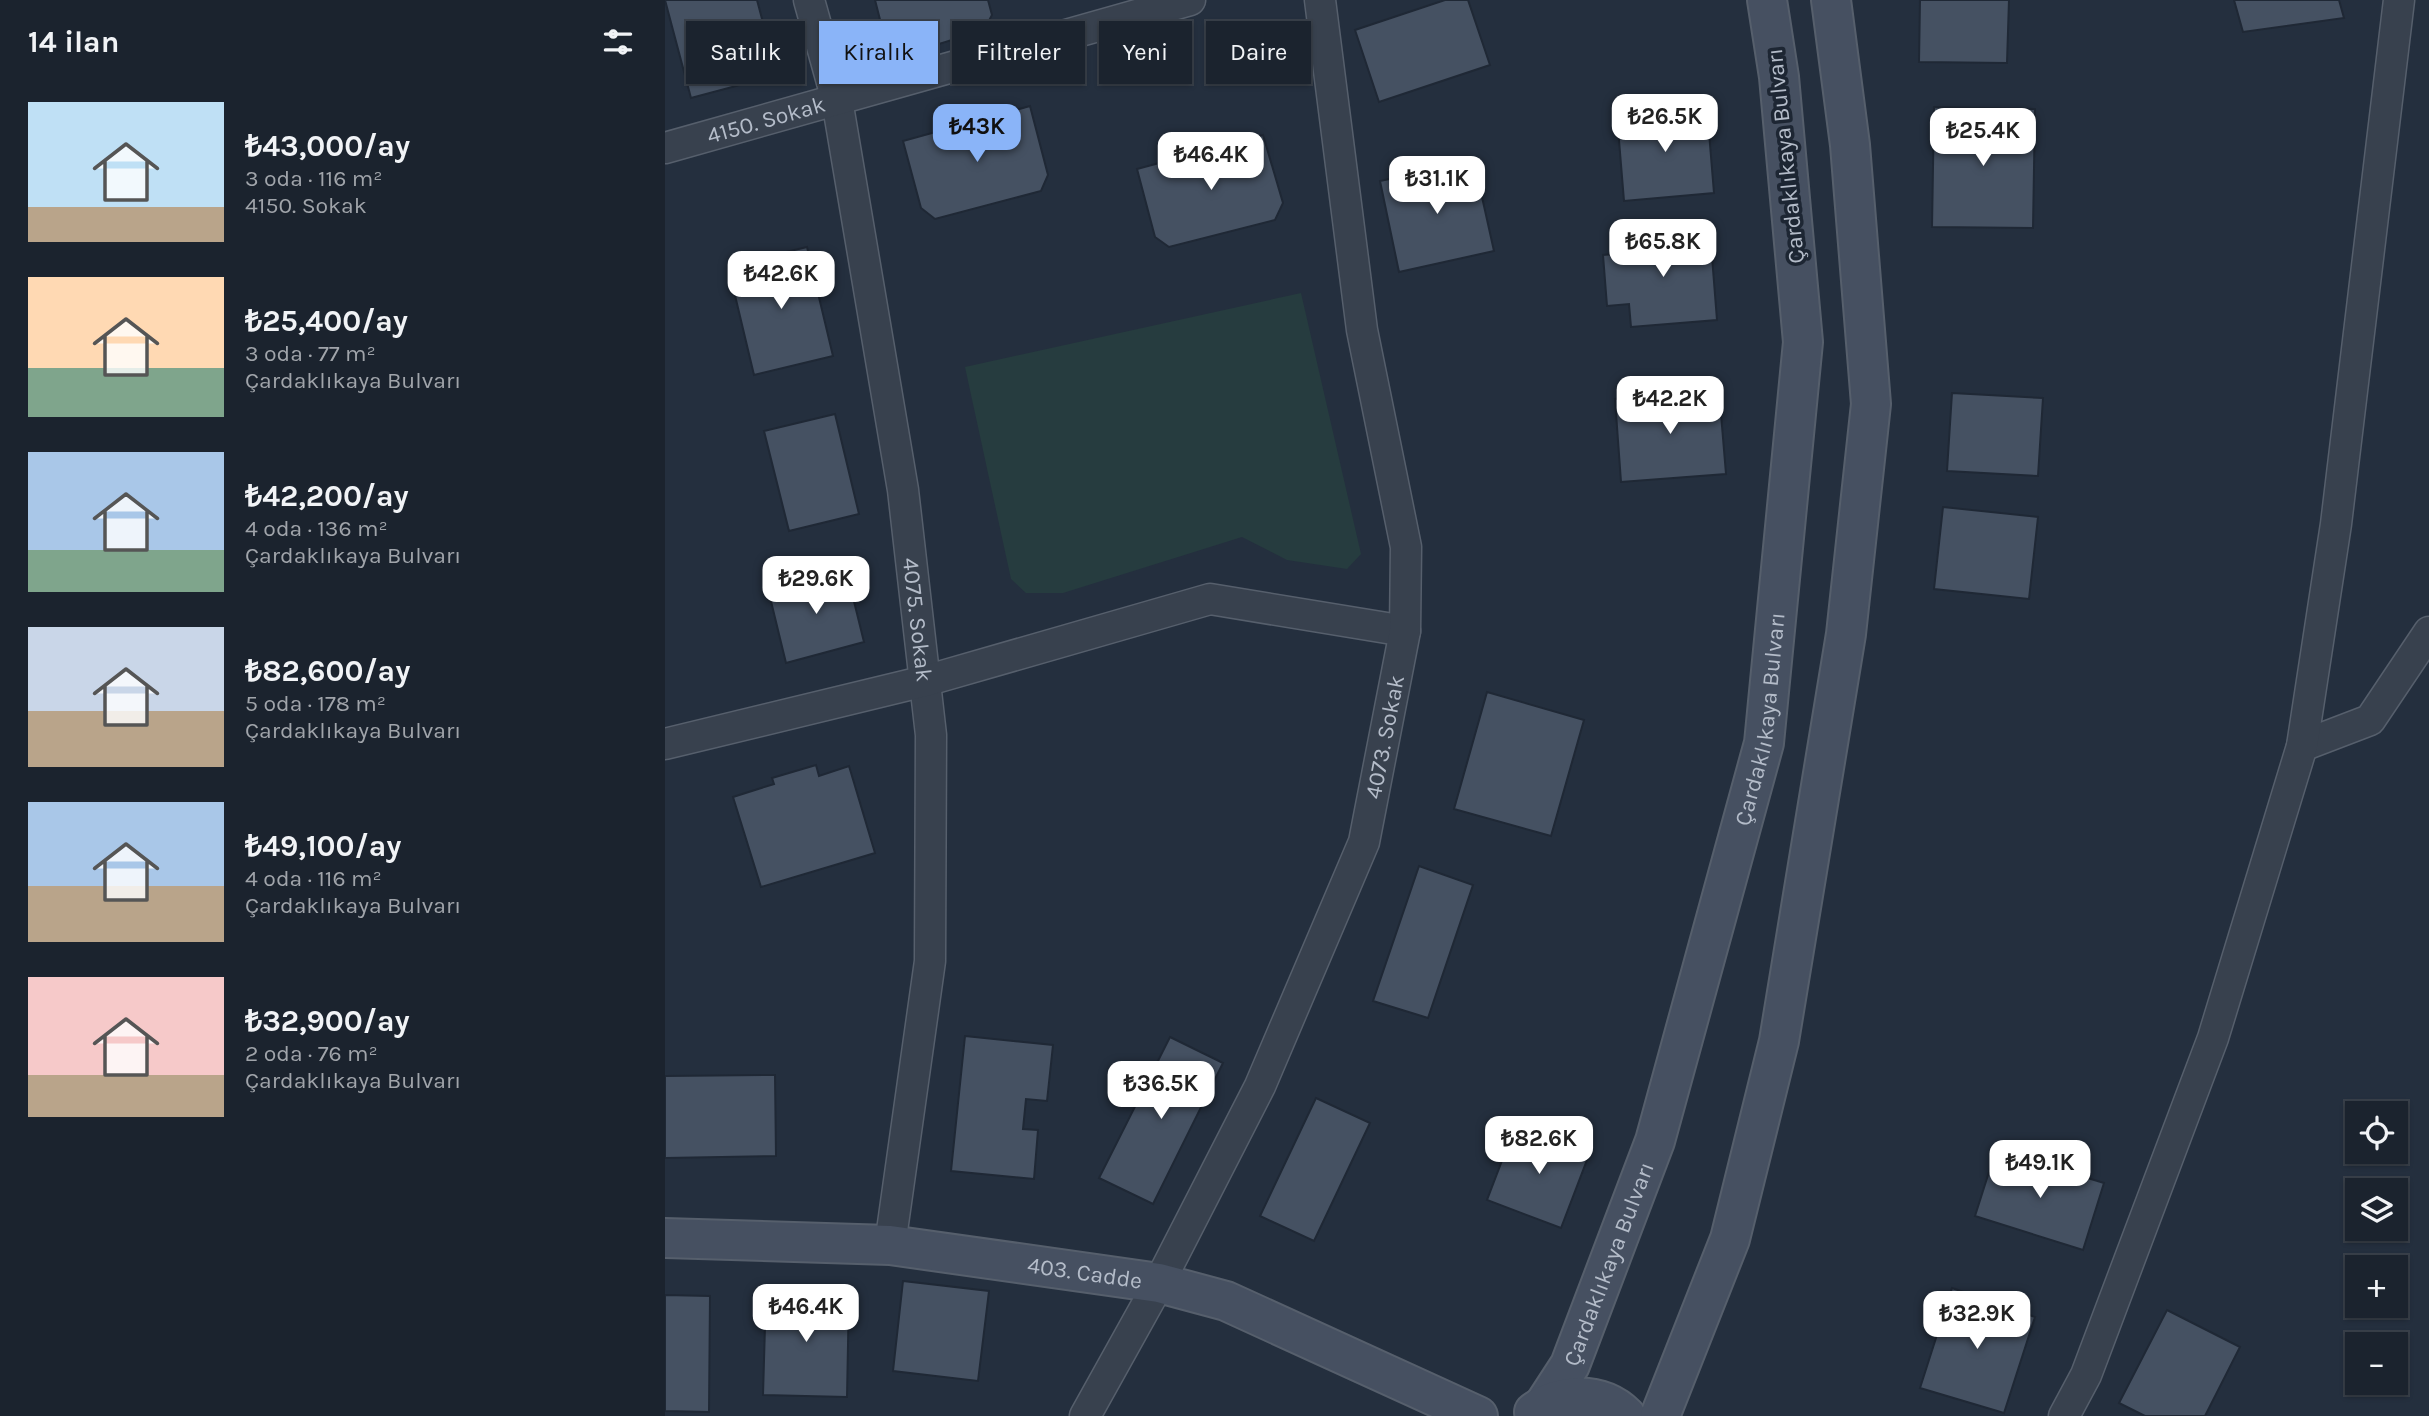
<!DOCTYPE html>
<html lang="tr">
<meta charset="utf-8">
<style>
body{margin:0;font-family:Karla,sans-serif;background:#242b36;color:#f1f3f6;height:100vh;display:flex;flex-direction:column;font-size:26px;white-space:nowrap}
*{box-sizing:border-box;margin:0}
p{font-size:23px;color:#a0a4aa}
.icon{flex:none;width:38px;height:38px;fill:none;stroke:currentColor;stroke-width:2;stroke-linecap:round;stroke-linejoin:round}
.map{position:relative;flex:1;overflow:hidden}
.panel{display:flex;flex-direction:column;background:#1b232e;width:665px}
.panel>*{flex:none}
.guide{position:absolute;left:21px;top:21px;width:665px;height:63px;display:flex;gap:14px}
.tools{position:absolute;left:1680px;top:1101px;display:grid;gap:14px}
.tools a{display:grid;place-items:center;width:63px;height:63px;border-radius:0px;background:#1b232e;box-shadow:0 2px 5px #0004,0 0 0 2px #39404a;font-size:35px}
.price{position:absolute;translate:-50% -60px;padding:0 16px;border-radius:14px;background:#fff;color:#222;font-size:23px;line-height:46px;filter:drop-shadow(0 2px 4px #0008)}
.price::after{content:'';position:absolute;left:50%;top:42px;width:21px;height:16px;margin-left:-10px;background:inherit;clip-path:polygon(0 0,100% 0,50% 100%)}
.price.selected{background:#8ab4f8;color:#111}
ul{padding:0;list-style:none}
li{display:flex;align-items:center;gap:21px;height:175px;padding:0 28px}
li span{display:grid;place-items:center;flex:none;width:196px;height:140px;border-radius:0px;color:#555}
li>.icon{margin-inline-start:auto}
span .icon{width:84px;height:84px;fill:#fffc;stroke-width:1}
li b{font-size:30px}
h2{display:flex;justify-content:space-between;align-items:center;height:84px;padding:0 28px;font-size:30px}
.pill{padding:0 24px;border-radius:0px;background:#1b232e;box-shadow:0 2px 5px #0004,0 0 0 2px #39404a;font-size:24px;line-height:63px}
.pill.selected{background:#8ab4f8;color:#111}
main{display:flex;flex:1;min-height:0}
.map>svg:first-child{display:block}
.green{fill:#263c3f}
.building{fill:#455162;stroke:#1f2835;stroke-width:2}
.lines{fill:none;stroke-linecap:round;stroke-linejoin:round}
.street-casing{stroke:#565f6c;stroke-width:33}
.secondary-casing{stroke:#565f6c;stroke-width:42}
.street{stroke:#38414e;stroke-width:30}
.secondary{stroke:#465061;stroke-width:38}
.labels{text-anchor:middle;stroke-width:7;stroke-linejoin:round;paint-order:stroke}
.street-label{font-size:23px;fill:#b4bcc9;stroke:#1d2633}
</style>
<main>
<section class="panel">
<h2>14 ilan<svg class="icon" aria-label="filters" viewBox="0 0 24 24"><path d="M4 7h16M4 17h16"/><circle cx="9" cy="7" r="2"/><circle cx="15" cy="17" r="2"/></svg></h2>
<ul>
<li><span style="background:linear-gradient(#bfe0f5 75%,#b9a48a 0)"><svg class="icon" aria-label="home" viewBox="0 0 24 24"><path d="M3 11l9-7 9 7M6 9v11h12V9"/></svg></span><div><b>₺43,000/ay</b><p>3 oda · 116 m²</p><p>4150. Sokak</p></div></li>
<li><span style="background:linear-gradient(#ffd9b3 65%,#7fa58c 0)"><svg class="icon" aria-label="home" viewBox="0 0 24 24"><path d="M3 11l9-7 9 7M6 9v11h12V9"/></svg></span><div><b>₺25,400/ay</b><p>3 oda · 77 m²</p><p>Çardaklıkaya Bulvarı</p></div></li>
<li><span style="background:linear-gradient(#a9c7e8 70%,#7fa58c 0)"><svg class="icon" aria-label="home" viewBox="0 0 24 24"><path d="M3 11l9-7 9 7M6 9v11h12V9"/></svg></span><div><b>₺42,200/ay</b><p>4 oda · 136 m²</p><p>Çardaklıkaya Bulvarı</p></div></li>
<li><span style="background:linear-gradient(#c9d6e8 60%,#b9a48a 0)"><svg class="icon" aria-label="home" viewBox="0 0 24 24"><path d="M3 11l9-7 9 7M6 9v11h12V9"/></svg></span><div><b>₺82,600/ay</b><p>5 oda · 178 m²</p><p>Çardaklıkaya Bulvarı</p></div></li>
<li><span style="background:linear-gradient(#a9c7e8 60%,#b9a48a 0)"><svg class="icon" aria-label="home" viewBox="0 0 24 24"><path d="M3 11l9-7 9 7M6 9v11h12V9"/></svg></span><div><b>₺49,100/ay</b><p>4 oda · 116 m²</p><p>Çardaklıkaya Bulvarı</p></div></li>
<li><span style="background:linear-gradient(#f6c9c9 70%,#b9a48a 0)"><svg class="icon" aria-label="home" viewBox="0 0 24 24"><path d="M3 11l9-7 9 7M6 9v11h12V9"/></svg></span><div><b>₺32,900/ay</b><p>2 oda · 76 m²</p><p>Çardaklıkaya Bulvarı</p></div></li>
</ul>
</section>
<div class="map">
<svg width="1764" height="1416" viewBox="0 0 1764 1416">
<rect width="100%" height="100%" fill="#242f3e"/>
<!-- green -->
<path class="green" d="M 636,293 L 696,554 L 682,569 L 622,560 L 577,537 L 398,593 L 361,593 L 346,579 L 300,367 Z"/>
<!-- building -->
<g class="building">
<path d="M 0,0 L 92,0 L 112,75 L 26,98 Z"/>
<path d="M 210,0 L 323,0 L 327,15 L 319,30 L 242,54 L 222,47 Z"/>
<path d="M 780,0 L 803,0 L 825,65 L 714,102 L 690,30 Z"/>
<path d="M 1255,0 L 1344,0 L 1342,63 L 1254,62 Z"/>
<path d="M 1569,0 L 1674,0 L 1679,18 L 1578,32 Z"/>
<path d="M 365,106 L 383,175 L 376,191 L 270,219 L 256,208 L 238,141 Z"/>
<path d="M 1269,107 L 1370,109 L 1368,228 L 1267,227 Z"/>
<path d="M 1042,108 L 1049,193 L 959,201 L 952,116 Z"/>
<path d="M 598,135 L 618,203 L 610,220 L 504,247 L 490,237 L 472,169 Z"/>
<path d="M 809,161 L 829,251 L 734,272 L 715,181 Z"/>
<path d="M 1045,231 L 1052,320 L 966,327 L 964,304 L 942,306 L 938,255 L 959,253 L 958,238 Z"/>
<path d="M 142,247 L 168,356 L 89,375 L 63,266 Z"/>
<path d="M 1054,390 L 1061,474 L 956,482 L 950,399 Z"/>
<path d="M 1287,393 L 1378,398 L 1373,476 L 1282,471 Z"/>
<path d="M 170,414 L 194,514 L 124,531 L 99,431 Z"/>
<path d="M 1278,507 L 1373,517 L 1364,599 L 1269,589 Z"/>
<path d="M 181,569 L 199,642 L 121,663 L 103,589 Z"/>
<path d="M 822,692 L 919,720 L 886,836 L 789,809 Z"/>
<path d="M 151,765 L 154,776 L 184,766 L 210,853 L 96,887 L 68,797 L 109,784 L 107,778 Z"/>
<path d="M 754,866 L 808,885 L 763,1018 L 708,1001 Z"/>
<path d="M 300,1036 L 388,1045 L 382,1101 L 361,1099 L 358,1129 L 373,1130 L 369,1179 L 286,1171 Z"/>
<path d="M 505,1037 L 558,1063 L 488,1204 L 434,1178 Z"/>
<path d="M 110,1075 L 111,1156 L 0,1158 L 0,1076 Z"/>
<path d="M 651,1098 L 705,1123 L 649,1241 L 595,1216 Z"/>
<path d="M 851,1124 L 925,1152 L 896,1228 L 822,1200 Z"/>
<path d="M 1331,1150 L 1439,1183 L 1418,1250 L 1310,1216 Z"/>
<path d="M 238,1281 L 324,1291 L 313,1381 L 228,1371 Z"/>
<path d="M 1287,1288 L 1370,1317 L 1339,1413 L 1255,1388 Z"/>
<path d="M 101,1291 L 184,1293 L 182,1397 L 98,1395 Z"/>
<path d="M 0,1295 L 45,1296 L 44,1412 L 0,1411 Z"/>
<path d="M 1502,1310 L 1575,1347 L 1540,1416 L 1480,1416 L 1454,1403 Z"/>
</g>
<g class="lines">
<!-- street casing -->
<g class="street-casing">
<g id="street">
<path id="s1" d="M 144,0 L 172,100 L 238,490 L 266,735 L 265,961 L 225,1245"/>
<path id="s2" d="M 0,148 L 525,0"/>
<path d="M 0,744 L 260,681 L 545,599 L 740,631"/>
<path d="M 1637,746 L 1705,720 L 1764,632"/>
<path id="s3" d="M 420,1416 L 494,1283 L 595,1086 L 699,842 L 740,631 L 741,547 L 697,330 L 655,0"/>
<path d="M 1399,1416 L 1421,1375 L 1548,1038 L 1637,746 L 1671,524 L 1734,0"/>
</g>
</g>
<!-- secondary casing -->
<g class="secondary-casing">
<g id="secondary">
<path id="s4" d="M 0,1238 L 225,1245 L 494,1283 L 561,1301 L 813,1416"/>
<path id="s5" d="M 879,1405 L 905,1365 L 990,1141 L 1099,743 L 1138,342 L 1114,77 L 1102,0"/>
<path d="M 869,1412 C 895,1393 936,1391 961,1416"/>
<path d="M 995,1416 L 1065,1239 L 1114,1041 L 1181,634 L 1206,404 L 1185,145 L 1166,0"/>
</g>
</g>
<!-- street -->
<use href="#street" class="street"/>
<!-- secondary -->
<use href="#secondary" class="secondary"/>
</g>
<g class="labels">
<!-- street labels -->
<g class="street-label">
<text dy="8" stroke="none"><textPath href="#s2" startOffset="105">4150. Sokak</textPath></text>
<text transform="translate(1120 156) rotate(-96)" y="8">Çardaklıkaya Bulvarı</text>
<text dy="8" stroke="none"><textPath href="#s1" startOffset="630">4075. Sokak</textPath></text>
<text dy="8" stroke="none"><textPath href="#s5" startOffset="723">Çardaklıkaya Bulvarı</textPath></text>
<text dy="8" stroke="none"><textPath href="#s3" startOffset="746">4073. Sokak</textPath></text>
<text dy="8" stroke="none"><textPath href="#s5" startOffset="156">Çardaklıkaya Bulvarı</textPath></text>
<text dy="8" stroke="none"><textPath href="#s4" startOffset="422">403. Cadde</textPath></text>
</g>
</g>
</svg>
<div class="tools">
<a><svg class="icon" aria-label="locate" viewBox="0 0 24 24"><circle cx="12" cy="12" r="6"/><path d="M12 2v4M12 18v4M2 12h4M18 12h4"/></svg></a>
<a><svg class="icon" aria-label="layers" viewBox="0 0 24 24"><path d="M12 4l9 5-9 5-9-5zM3 14l9 5 9-5"/></svg></a>
<a>+</a>
<a>−</a>
</div>
<b class="price" style="left:1000px;top:154px">₺26.5K</b>
<b class="price selected" style="left:312px;top:164px">₺43K</b>
<b class="price" style="left:1318px;top:168px">₺25.4K</b>
<b class="price" style="left:546px;top:192px">₺46.4K</b>
<b class="price" style="left:772px;top:216px">₺31.1K</b>
<b class="price" style="left:998px;top:279px">₺65.8K</b>
<b class="price" style="left:116px;top:311px">₺42.6K</b>
<b class="price" style="left:1005px;top:436px">₺42.2K</b>
<b class="price" style="left:151px;top:616px">₺29.6K</b>
<b class="price" style="left:496px;top:1121px">₺36.5K</b>
<b class="price" style="left:874px;top:1176px">₺82.6K</b>
<b class="price" style="left:1375px;top:1200px">₺49.1K</b>
<b class="price" style="left:141px;top:1344px">₺46.4K</b>
<b class="price" style="left:1312px;top:1351px">₺32.9K</b>
<div class="guide">
<a class="pill">Satılık</a>
<a class="pill selected">Kiralık</a>
<a class="pill">Filtreler</a>
<a class="pill">Yeni</a>
<a class="pill">Daire</a>
</div>
</div>
</main>
